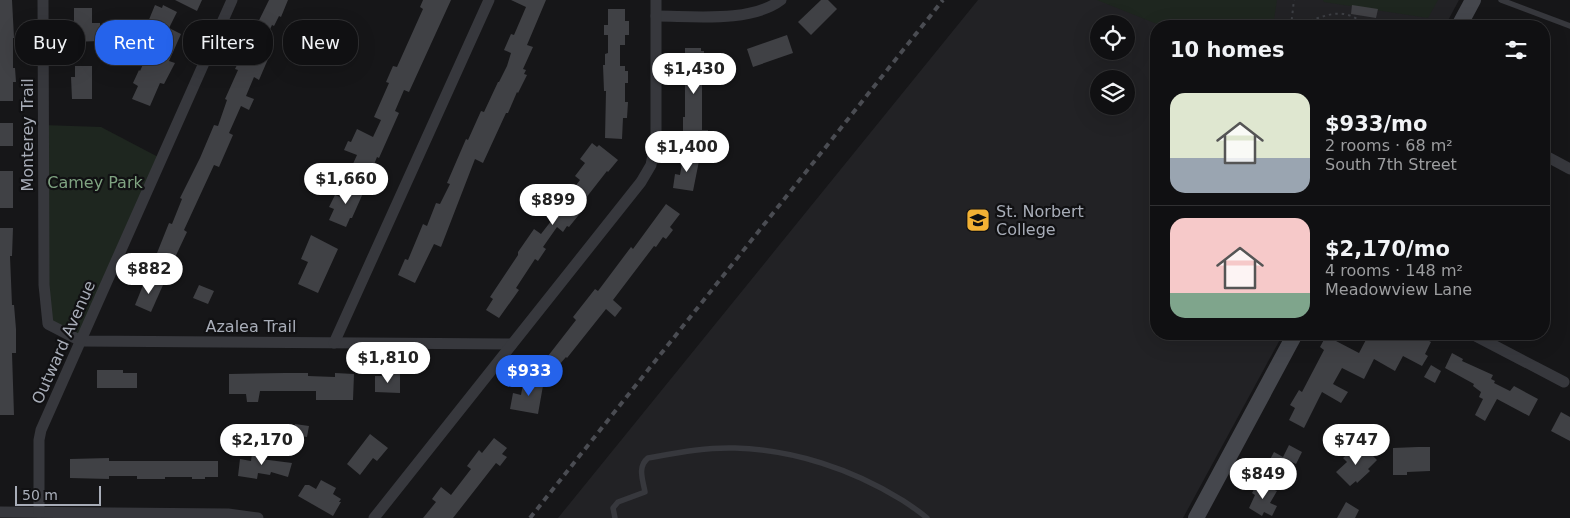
<!DOCTYPE html>
<meta charset="utf-8">
<style>
body{margin:0;font-family:"DejaVu Sans",sans-serif;background:#1e1e20;color:#f1f3f6;height:100vh;display:flex;flex-direction:column;font-size:19px;white-space:nowrap}
*{box-sizing:border-box;margin:0}
p{font-size:16px;color:#9c9d9f}
.icon{flex:none;width:28px;height:28px;fill:none;stroke:currentColor;stroke-width:2;stroke-linecap:round;stroke-linejoin:round}
.map{position:relative;flex:1;overflow:hidden}
.panel{position:absolute;left:1150px;top:20px;width:400px;height:320px;display:flex;flex-direction:column;background:#101012;border-radius:20px;box-shadow:0 5px 20px #0002,0 0 0 1px #303032}
.panel>*{flex:none}
.banner{position:absolute;left:15px;top:20px;width:475px;height:45px;display:flex;gap:10px}
.fabs{position:absolute;left:1090px;top:15px;display:grid;gap:10px}
.fabs a{display:grid;place-items:center;width:45px;height:45px;border-radius:50%;background:#101012;box-shadow:0 5px 20px #0002,0 0 0 1px #303032;font-size:25px}
.scale{position:absolute;left:15px;bottom:12px;width:86px;box-sizing:border-box;padding-left:5px;border:2px solid #a8adb8;border-top:0;font-size:14px;line-height:18px;white-space:nowrap;color:#a8adb8;-webkit-text-stroke:4px #111113;paint-order:stroke}
.price{position:absolute;translate:-50% -42px;padding:0 11px;border-radius:18px;background:#fff;color:#222;font-size:16px;line-height:32px;filter:drop-shadow(0 1px 2px #0008)}
.price::after{content:'';position:absolute;left:50%;top:30px;width:15px;height:11px;margin-left:-8px;background:inherit;clip-path:polygon(0 0,100% 0,50% 100%)}
.price.current{background:#2563eb;color:#fff}
ul{padding:0;list-style:none}
li{display:flex;align-items:center;gap:15px;height:125px;padding:0 20px}
li+li{border-top:1px solid #303032}
li span{display:grid;place-items:center;flex:none;width:140px;height:100px;border-radius:15px;color:#555}
li>.icon{margin-inline-start:auto}
span .icon{width:60px;height:60px;fill:#fffc;stroke-width:1}
li b{font-size:21px}
h2{display:flex;justify-content:space-between;align-items:center;height:60px;padding:0 20px;font-size:21px}
.pill{padding:0 18px;border-radius:20px;background:#101012;box-shadow:0 5px 20px #0002,0 0 0 1px #303032;font-size:18px;line-height:45px}
.pill.current{background:#2563eb;color:#fff}
.map>svg:first-child{display:block}
.built{fill:#222225;fill-rule:evenodd}
.green{fill:#1e261f}
.building{fill:#404145}
.lines{fill:none;stroke-linecap:round;stroke-linejoin:round}
.path{stroke:#3d3f44;stroke-width:2;stroke-dasharray:2.5 4;stroke-linecap:butt}
.service{stroke:#37383d;stroke-width:5.5}
.minor{stroke:#37383d;stroke-width:11}
.secondary{stroke:#45474d;stroke-width:16}
.rail{stroke:#4a4c52;stroke-width:4;stroke-dasharray:6 5;stroke-linecap:butt}
.labels{text-anchor:middle;stroke-width:4.5;stroke-linejoin:round;paint-order:stroke}
.street-label{font-size:16px;fill:#a8adb8;stroke:#111113}
.park-label{font-size:16px;fill:#7fa381;stroke:#111113}
.poi-label{font-size:16px;fill:#a8adb8;stroke:#111113;text-anchor:start}
</style>
<div class="map">
<svg width="1570" height="518" viewBox="0 0 1570 518">
<rect width="100%" height="100%" fill="#161618"/>
<!-- built -->
<path class="built" d="M 978,0 L 1459,0 L 1445,26 L 1156,26 L 1156,334 L 1283,334 L 1183,518 L 558,518 ZM 1099,24 L 1126,24 L 1126,51 L 1099,51 ZM 1099,79 L 1126,79 L 1126,106 L 1099,106 Z"/>
<!-- green -->
<g class="green">
<path d="M 1097,0 L 1277,0 L 1273,26 L 1162,26 Z"/>
<path d="M 1323,0 L 1438,0 L 1428,18 L 1324,2 Z"/>
<path d="M 43,125 L 101,127 L 162,159 L 81,341 L 48,324 Z"/>
</g>
<!-- building -->
<g class="building">
<path d="M 0,0 L 12,0 L 14,38 L 13,38 L 13,68 L 15,68 L 16,82 L 13,82 L 13,101 L 0,101 Z"/>
<path d="M 175,0 L 202,0 L 197,11 Z"/>
<path d="M 269,0 L 288,0 L 281,17 L 279,16 L 274,26 L 272,25 L 262,47 L 271,52 L 259,80 L 254,77 L 246,96 L 254,99 L 249,110 L 241,106 L 229,133 L 233,135 L 219,167 L 214,165 L 184,230 L 187,232 L 171,266 L 155,258 L 169,223 L 172,224 L 182,199 L 180,198 L 200,158 L 214,125 L 218,126 L 227,100 L 225,99 L 238,70 L 235,69 Z"/>
<path d="M 423,0 L 451,0 L 409,92 L 404,90 L 395,111 L 399,113 L 379,158 L 377,157 L 373,167 L 370,166 L 366,172 L 352,166 L 357,155 L 344,150 L 348,141 L 351,142 L 357,129 L 373,137 L 381,120 L 374,117 L 389,83 L 386,82 L 393,66 L 397,67 L 423,9 L 420,7 Z"/>
<path d="M 511,0 L 546,0 L 527,45 L 533,47 L 523,69 L 526,70 L 524,74 L 527,75 L 518,93 L 517,92 L 508,113 L 506,113 L 483,163 L 475,159 L 441,247 L 434,244 L 415,283 L 398,275 L 405,259 L 408,260 L 423,224 L 427,226 L 436,203 L 440,204 L 450,184 L 447,183 L 466,139 L 468,140 L 481,111 L 484,112 L 498,82 L 499,82 L 507,66 L 511,53 L 504,50 L 511,34 L 514,35 L 526,7 Z"/>
<path d="M 821,0 L 828,0 L 837,9 L 811,35 L 798,22 Z"/>
<path d="M 155,5 L 162,8 L 163,5 L 177,12 L 169,28 L 181,34 L 169,61 L 175,63 L 164,84 L 160,83 L 150,106 L 132,99 L 138,86 L 133,83 L 139,70 L 140,71 L 155,38 L 149,36 L 154,25 L 148,22 Z"/>
<path d="M 1352,5 L 1378,9 L 1376,18 L 1351,14 Z"/>
<path d="M 74,8 L 92,8 L 92,23 L 100,23 L 100,41 L 72,42 L 72,27 L 74,27 Z"/>
<path d="M 608,9 L 625,9 L 625,21 L 629,21 L 629,35 L 625,35 L 625,45 L 620,45 L 620,66 L 625,66 L 625,71 L 628,71 L 628,83 L 625,83 L 625,102 L 628,102 L 627,118 L 623,118 L 622,139 L 605,138 L 606,91 L 604,91 L 603,65 L 605,65 L 605,54 L 608,53 L 608,35 L 604,35 L 604,25 L 608,25 Z"/>
<path d="M 787,35 L 793,53 L 753,67 L 747,49 Z"/>
<path d="M 685,48 L 701,48 L 701,51 L 704,51 L 704,66 L 709,66 L 709,77 L 702,77 L 702,130 L 708,130 L 708,140 L 683,140 L 683,117 L 685,117 Z"/>
<path d="M 75,66 L 92,66 L 92,99 L 72,99 L 71,77 L 75,77 Z"/>
<rect x="0" y="123" width="13" height="23"/>
<path d="M 592,143 L 597,147 L 599,145 L 618,160 L 608,172 L 607,171 L 582,203 L 586,206 L 569,227 L 567,226 L 563,232 L 557,227 L 543,247 L 546,249 L 538,261 L 535,259 L 516,288 L 519,290 L 499,318 L 486,310 L 493,299 L 490,297 L 518,255 L 518,252 L 534,229 L 541,234 L 555,216 L 553,215 L 580,180 L 575,176 L 585,163 L 580,159 Z"/>
<path d="M 684,153 L 700,156 L 693,191 L 673,188 L 675,174 L 680,175 Z"/>
<rect x="0" y="171" width="13" height="37"/>
<path d="M 346,183 L 364,191 L 352,218 L 350,218 L 346,227 L 329,220 L 334,209 L 329,207 L 335,195 L 340,197 Z"/>
<path d="M 666,204 L 680,214 L 670,227 L 673,230 L 666,239 L 663,237 L 656,247 L 654,246 L 613,300 L 622,308 L 615,317 L 606,309 L 567,358 L 566,357 L 559,365 L 548,356 L 576,320 L 573,317 L 595,289 L 598,291 L 631,247 L 633,249 Z"/>
<path d="M 0,228 L 13,228 L 12,256 L 10,256 L 12,305 L 14,305 L 16,329 L 16,353 L 12,353 L 14,415 L 0,415 Z"/>
<path d="M 311,235 L 338,249 L 318,293 L 298,284 L 308,262 L 301,259 Z"/>
<path d="M 146,278 L 163,285 L 151,312 L 135,305 Z"/>
<path d="M 199,285 L 214,291 L 208,304 L 193,298 Z"/>
<path d="M 1327,334 L 1338,339 L 1336,341 L 1359,353 L 1369,334 L 1416,334 L 1431,342 L 1425,354 L 1428,356 L 1422,366 L 1403,356 L 1395,371 L 1374,359 L 1364,379 L 1342,368 L 1333,384 L 1348,392 L 1341,403 L 1322,392 L 1304,428 L 1289,420 L 1295,408 L 1290,405 L 1299,390 L 1302,392 L 1324,350 L 1320,347 Z"/>
<path d="M 1452,353 L 1463,359 L 1462,361 L 1493,375 L 1491,379 L 1495,381 L 1494,383 L 1510,391 L 1514,386 L 1538,399 L 1529,416 L 1497,399 L 1485,421 L 1475,415 L 1483,399 L 1479,397 L 1481,392 L 1473,386 L 1474,384 L 1445,368 Z"/>
<path d="M 1431,365 L 1441,371 L 1435,383 L 1424,377 Z"/>
<path d="M 97,370 L 123,370 L 123,373 L 137,373 L 137,388 L 97,388 Z"/>
<path d="M 285,373 L 308,373 L 308,376 L 335,377 L 335,373 L 354,374 L 353,400 L 316,400 L 316,391 L 260,391 L 258,402 L 247,402 L 246,394 L 229,394 L 229,374 Z"/>
<path d="M 389,374 L 400,374 L 400,393 L 375,392 L 375,376 L 389,376 Z"/>
<path d="M 530,377 L 544,380 L 538,414 L 510,409 L 513,393 L 521,395 L 524,379 L 529,380 Z"/>
<path d="M 1561,412 L 1570,417 L 1570,441 L 1551,431 Z"/>
<path d="M 295,424 L 309,426 L 307,437 L 294,435 Z"/>
<path d="M 370,434 L 388,448 L 377,461 L 373,458 L 360,475 L 347,464 Z"/>
<path d="M 494,438 L 507,448 L 502,454 L 507,457 L 500,466 L 496,463 L 453,518 L 423,518 L 436,502 L 432,499 L 441,487 L 451,495 L 471,469 L 467,466 L 479,450 L 482,453 Z"/>
<path d="M 1289,445 L 1302,452 L 1296,464 L 1290,461 L 1282,475 L 1266,467 L 1274,452 L 1283,457 Z"/>
<path d="M 1362,445 L 1377,460 L 1368,469 L 1370,471 L 1357,483 L 1356,481 L 1350,486 L 1336,472 L 1347,462 L 1343,458 L 1351,451 L 1353,454 Z"/>
<path d="M 253,446 L 262,448 L 261,459 L 292,463 L 288,477 L 271,472 L 270,475 L 258,473 L 257,479 L 238,476 L 240,459 L 251,461 Z"/>
<path d="M 1418,447 L 1430,447 L 1430,471 L 1407,472 L 1407,475 L 1393,475 L 1393,448 Z"/>
<path d="M 109,458 L 109,461 L 218,461 L 218,477 L 205,477 L 205,479 L 192,479 L 192,477 L 165,477 L 165,479 L 137,479 L 137,476 L 109,476 L 109,479 L 70,478 L 70,459 Z"/>
<path d="M 321,480 L 336,488 L 333,494 L 341,499 L 339,502 L 341,502 L 333,516 L 298,496 L 305,485 L 309,485 L 316,489 Z"/>
<path d="M 1258,482 L 1277,491 L 1270,503 L 1277,506 L 1272,516 L 1264,512 L 1262,516 L 1249,508 L 1255,495 L 1252,493 Z"/>
<path d="M 1346,502 L 1359,510 L 1355,518 L 1337,518 Z"/>
</g>
<g class="lines">
<!-- path -->
<g class="path">
<path d="M 1291,24 C 1320,23 1338,0 1366,26"/>
<path d="M 1291,26 L 1294,0"/>
</g>
<!-- service -->
<g class="service">
<path d="M 1501,0 L 1570,26"/>
<path d="M 615,518 L 613,508 L 618,502 L 645,492 C 643,480 637,467 648,458 C 676,453 706,447 735,448 C 794,450 852,469 902,500 C 911,506 919,511 927,518"/>
</g>
<!-- minor -->
<g class="minor">
<path d="M 43,0 L 44,285 L 48,324 L 81,341 L 512,344"/>
<path d="M 656,16 C 693,16 751,23 781,0"/>
<path d="M 1544,155 L 1570,169"/>
<path d="M 1472,334 L 1564,382"/>
<path d="M 334,343 L 489,0"/>
<path d="M 0,512 L 228,514 L 258,518"/>
<path d="M 39,512 L 39,440 L 41,430 L 232,0"/>
<path d="M 374,518 L 641,182 L 651,165 L 656,140 L 656,0"/>
</g>
<!-- secondary -->
<g class="secondary">
<path d="M 1459,26 L 1473,0"/>
<path d="M 1196,518 L 1295,334"/>
</g>
<!-- rail -->
<path class="rail" d="M 530,518 L 943,0"/>
</g>
<!-- icons -->
<defs>
<g id="university-square" transform="scale(1.25)"><rect x="-9" y="-9" width="18" height="18" rx="4" fill="#f2b134" stroke="#111113"/><path d="M0-5L7-2L0 1L-7-2ZM-4 1L0 2.5L4 1V4Q0 6-4 4Z" fill="#111"/></g>
</defs>
<g fill-rule="evenodd">
<use href="#university-square" x="978" y="220"/>
</g>
<g class="labels">
<!-- street labels -->
<g class="street-label">
<text transform="translate(27 135) rotate(-90)" y="6">Monterey Trail</text>
<text x="251" y="332">Azalea Trail</text>
<text transform="translate(63 342) rotate(-66)" y="6">Outward Avenue</text>
</g>
<!-- park labels -->
<g class="park-label">
<text x="95" y="188">Camey Park</text>
</g>
<!-- poi labels -->
<g class="poi-label">
<text x="996" y="217">St. Norbert<tspan x="996" dy="18">College</tspan></text>
</g>
</g>
</svg>
<div class="fabs">
<a><svg class="icon" aria-label="locate" viewBox="0 0 24 24"><circle cx="12" cy="12" r="6"/><path d="M12 2v4M12 18v4M2 12h4M18 12h4"/></svg></a>
<a><svg class="icon" aria-label="layers" viewBox="0 0 24 24"><path d="M12 4l9 5-9 5-9-5zM3 14l9 5 9-5"/></svg></a>
</div>
<div class="scale">50 m</div>
<b class="price" style="left:694px;top:95px">$1,430</b>
<b class="price" style="left:687px;top:173px">$1,400</b>
<b class="price" style="left:346px;top:205px">$1,660</b>
<b class="price" style="left:553px;top:226px">$899</b>
<b class="price" style="left:149px;top:295px">$882</b>
<b class="price" style="left:388px;top:384px">$1,810</b>
<b class="price current" style="left:529px;top:397px">$933</b>
<b class="price" style="left:262px;top:466px">$2,170</b>
<b class="price" style="left:1356px;top:466px">$747</b>
<b class="price" style="left:1263px;top:500px">$849</b>
<div class="banner">
<a class="pill">Buy</a>
<a class="pill current">Rent</a>
<a class="pill">Filters</a>
<a class="pill">New</a>
</div>
<section class="panel">
<h2>10 homes<svg class="icon" aria-label="filters" viewBox="0 0 24 24"><path d="M4 7h16M4 17h16"/><circle cx="9" cy="7" r="2"/><circle cx="15" cy="17" r="2"/></svg></h2>
<ul>
<li><span style="background:linear-gradient(#dfe7d0 65%,#9aa5b1 0)"><svg class="icon" aria-label="home" viewBox="0 0 24 24"><path d="M3 11l9-7 9 7M6 9v11h12V9"/></svg></span><div><b>$933/mo</b><p>2 rooms · 68 m²</p><p>South 7th Street</p></div></li>
<li><span style="background:linear-gradient(#f6c9c9 75%,#7fa58c 0)"><svg class="icon" aria-label="home" viewBox="0 0 24 24"><path d="M3 11l9-7 9 7M6 9v11h12V9"/></svg></span><div><b>$2,170/mo</b><p>4 rooms · 148 m²</p><p>Meadowview Lane</p></div></li>
</ul>
</section>
</div>
